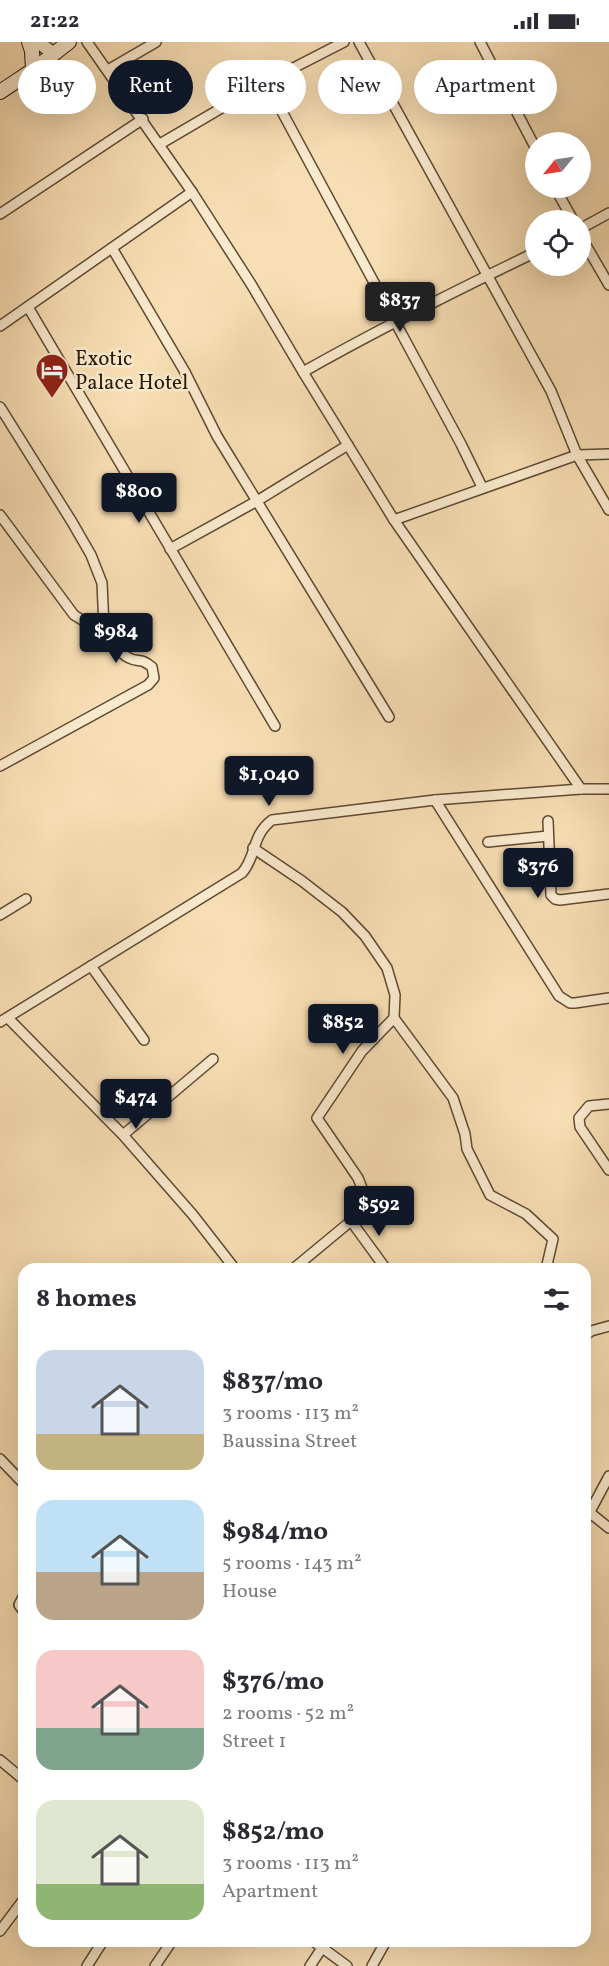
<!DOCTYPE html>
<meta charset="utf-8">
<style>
body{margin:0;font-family:Vollkorn,serif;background:#f2f2f3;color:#2b2b33;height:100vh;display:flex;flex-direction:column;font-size:22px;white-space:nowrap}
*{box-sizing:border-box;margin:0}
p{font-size:20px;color:#7c7c81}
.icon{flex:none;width:33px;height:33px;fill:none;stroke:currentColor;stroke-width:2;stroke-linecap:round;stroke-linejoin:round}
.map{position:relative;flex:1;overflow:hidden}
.sheet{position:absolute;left:18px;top:1221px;width:573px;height:684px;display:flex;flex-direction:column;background:#fff;border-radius:18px;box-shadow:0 6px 24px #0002}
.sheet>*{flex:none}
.guide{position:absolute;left:18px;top:18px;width:573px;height:54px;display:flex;gap:12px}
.needle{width:39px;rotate:240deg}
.controls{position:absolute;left:525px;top:90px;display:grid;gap:12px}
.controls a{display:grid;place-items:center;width:66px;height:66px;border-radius:50%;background:#fff;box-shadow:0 6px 24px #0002;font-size:30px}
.price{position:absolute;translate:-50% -51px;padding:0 14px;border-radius:6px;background:#111827;color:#fff;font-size:20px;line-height:39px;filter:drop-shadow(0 2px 3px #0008)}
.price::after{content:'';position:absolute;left:50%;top:36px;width:18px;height:14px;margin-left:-9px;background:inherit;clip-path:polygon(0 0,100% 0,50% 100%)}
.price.current{background:#222;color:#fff}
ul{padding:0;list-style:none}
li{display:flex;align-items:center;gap:18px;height:150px;padding:0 18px}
li span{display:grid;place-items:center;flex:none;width:168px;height:120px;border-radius:18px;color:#555}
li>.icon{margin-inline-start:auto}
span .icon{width:72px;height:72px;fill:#fffc;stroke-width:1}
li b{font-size:26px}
h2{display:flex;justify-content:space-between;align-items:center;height:72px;padding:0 18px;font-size:26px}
.pill{padding:0 21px;border-radius:27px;background:#fff;box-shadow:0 6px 24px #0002;font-size:21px;line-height:54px}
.pill.current{background:#111827;color:#fff}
.status{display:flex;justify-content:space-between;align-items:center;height:42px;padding:0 30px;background:#fff;direction:ltr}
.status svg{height:16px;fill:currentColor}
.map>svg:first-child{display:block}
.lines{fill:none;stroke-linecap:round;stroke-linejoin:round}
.minor-casing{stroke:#5e4932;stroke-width:12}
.tertiary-casing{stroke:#5e4932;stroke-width:15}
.secondary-casing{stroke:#2a1706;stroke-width:16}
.minor{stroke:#faeace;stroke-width:9}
.tertiary{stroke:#faeace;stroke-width:12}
.secondary{stroke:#faeace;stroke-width:14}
.labels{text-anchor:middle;stroke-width:5;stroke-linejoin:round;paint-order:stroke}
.poi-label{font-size:21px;fill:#2a1706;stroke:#faeace;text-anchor:start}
</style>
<div class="status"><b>21:22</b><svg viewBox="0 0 49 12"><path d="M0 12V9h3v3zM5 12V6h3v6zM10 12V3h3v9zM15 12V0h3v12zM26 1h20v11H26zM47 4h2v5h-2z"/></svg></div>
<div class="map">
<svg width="609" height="1924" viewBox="0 0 609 1924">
<rect width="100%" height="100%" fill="#f8deb4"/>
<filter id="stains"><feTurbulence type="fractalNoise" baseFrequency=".00333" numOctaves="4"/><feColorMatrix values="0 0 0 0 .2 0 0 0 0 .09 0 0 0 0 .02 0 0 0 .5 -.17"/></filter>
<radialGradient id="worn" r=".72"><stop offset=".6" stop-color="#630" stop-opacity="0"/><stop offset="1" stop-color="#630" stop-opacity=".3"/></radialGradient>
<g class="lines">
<!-- minor casing -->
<g class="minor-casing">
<g id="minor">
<path d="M 87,0 L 192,150 L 251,242 L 303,330 L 394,478 L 581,747"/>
<path d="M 359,0 L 551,349 L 577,413 L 609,468"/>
<path d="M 480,0 L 536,107"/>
<path d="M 108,28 L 156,0"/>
<path d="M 266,40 L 461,402 L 482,445"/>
<path d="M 160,102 L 266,40 L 344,0"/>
<path d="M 555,146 L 573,178"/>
<path d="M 0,172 L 143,77"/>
<path d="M 580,187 L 609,171"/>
<path d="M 580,193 L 609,243"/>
<path d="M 112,206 L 185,330 L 217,394 L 389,675"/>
<path d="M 28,265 L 275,684"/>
<path d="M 0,284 L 192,150"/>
<path d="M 303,330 C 379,287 457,248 536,210"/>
<path d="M 0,365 L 72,480 L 91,513 L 102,541 L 104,584"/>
<path d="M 0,473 L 74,573 L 87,581 L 104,584 C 110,594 118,611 129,616 C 139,621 140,615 152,625 L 154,636 L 148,643 L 0,724"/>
<path d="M 394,478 L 577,413 L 609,412"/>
<path d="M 170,507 L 257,459 L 348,403"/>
<path d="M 435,758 L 559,954 L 570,961 L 575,961 L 609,956"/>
<path d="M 548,779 L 551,853 L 555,857 L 560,858 L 609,852"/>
<path d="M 488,800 L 548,794"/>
<path d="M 253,806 L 302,839 L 342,870 L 365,894 L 387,926 L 395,953 L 394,976 L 453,1056 L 465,1092 L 467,1107 L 490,1153 L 526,1172 L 553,1197 L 546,1227"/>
<path d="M 0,873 L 26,857"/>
<path d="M 91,924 L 144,998"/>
<path d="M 8,976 L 123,1093 L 193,1173 L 235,1227"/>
<path d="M 0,980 L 242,831 C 257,814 251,794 272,778 L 435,758 L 581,747 L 609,747"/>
<path d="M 609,1062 L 589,1064 L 579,1076 L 580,1085 L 609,1128"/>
<path d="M 123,1093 L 213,1017"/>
<path d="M 351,1179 L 386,1227"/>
<path d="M 293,1227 L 351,1179 L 365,1161 L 366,1156 L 358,1136 L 317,1076 L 362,1009 L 394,976"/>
<path d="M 585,1294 L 591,1289 L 609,1284"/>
<path d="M 0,1417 L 24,1442"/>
<path d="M 589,1470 L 609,1486"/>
<path d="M 585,1479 L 609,1434"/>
<path d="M 24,1553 L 19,1563 L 24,1570"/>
<path d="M 0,1718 L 24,1738"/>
<path d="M 0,1889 L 24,1857"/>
<path d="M 313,1899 L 347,1924"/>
<path d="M 87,1924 L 103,1899"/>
<path d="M 155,1924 L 172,1899"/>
<path d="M 310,1924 L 322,1906"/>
<path d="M 372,1924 L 386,1899"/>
</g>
</g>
<!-- tertiary casing -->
<g class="tertiary-casing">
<path id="tertiary" d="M 38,0 L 54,12"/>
</g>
<!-- secondary casing -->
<g class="secondary-casing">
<g id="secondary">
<path d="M 29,0 L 32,9 L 33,28"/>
<path d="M 0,50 L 33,28 L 69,0"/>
</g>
</g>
<!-- minor -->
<use href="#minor" class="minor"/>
<!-- tertiary -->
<use href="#tertiary" class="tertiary"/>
<!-- secondary -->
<use href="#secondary" class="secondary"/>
</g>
<!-- icons -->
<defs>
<g id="hotel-pin" transform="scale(1.725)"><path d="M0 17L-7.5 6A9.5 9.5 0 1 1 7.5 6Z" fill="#8f2418" stroke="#faeace"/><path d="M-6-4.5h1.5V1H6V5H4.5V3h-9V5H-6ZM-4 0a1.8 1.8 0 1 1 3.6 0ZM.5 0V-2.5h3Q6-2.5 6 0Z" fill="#fff"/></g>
</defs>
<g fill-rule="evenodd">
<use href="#hotel-pin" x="52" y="328"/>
</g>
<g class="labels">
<!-- poi labels -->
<g class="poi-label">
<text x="75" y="323">Exotic<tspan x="75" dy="24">Palace Hotel</tspan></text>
</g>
</g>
<rect width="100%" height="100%" filter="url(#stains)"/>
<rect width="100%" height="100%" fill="url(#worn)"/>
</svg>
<div class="controls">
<a><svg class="needle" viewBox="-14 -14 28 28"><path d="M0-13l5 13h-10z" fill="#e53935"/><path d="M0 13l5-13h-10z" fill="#7c7c81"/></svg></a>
<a><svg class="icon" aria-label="locate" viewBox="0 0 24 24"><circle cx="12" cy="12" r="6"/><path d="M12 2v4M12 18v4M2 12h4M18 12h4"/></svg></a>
</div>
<b class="price current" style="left:400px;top:291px">$837</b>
<b class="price" style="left:139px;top:482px">$800</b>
<b class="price" style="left:116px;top:622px">$984</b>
<b class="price" style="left:269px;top:765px">$1,040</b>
<b class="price" style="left:538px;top:857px">$376</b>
<b class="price" style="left:343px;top:1013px">$852</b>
<b class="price" style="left:136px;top:1088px">$474</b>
<b class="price" style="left:379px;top:1195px">$592</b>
<div class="guide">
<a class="pill">Buy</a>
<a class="pill current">Rent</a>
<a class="pill">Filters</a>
<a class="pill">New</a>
<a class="pill">Apartment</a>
</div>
<section class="sheet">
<h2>8 homes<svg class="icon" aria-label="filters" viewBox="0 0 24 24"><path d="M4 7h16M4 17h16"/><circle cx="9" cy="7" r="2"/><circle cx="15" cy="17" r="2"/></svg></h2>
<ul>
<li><span style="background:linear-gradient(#c9d6e8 70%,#c2b280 0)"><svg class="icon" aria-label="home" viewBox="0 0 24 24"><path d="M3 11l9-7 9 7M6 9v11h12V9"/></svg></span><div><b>$837/mo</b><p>3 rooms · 113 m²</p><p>Baussina Street</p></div></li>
<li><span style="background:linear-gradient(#bfe0f5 60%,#b9a48a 0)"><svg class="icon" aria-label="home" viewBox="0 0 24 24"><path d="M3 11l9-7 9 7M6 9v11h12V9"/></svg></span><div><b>$984/mo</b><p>5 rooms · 143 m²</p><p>House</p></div></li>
<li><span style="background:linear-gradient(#f6c9c9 65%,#7fa58c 0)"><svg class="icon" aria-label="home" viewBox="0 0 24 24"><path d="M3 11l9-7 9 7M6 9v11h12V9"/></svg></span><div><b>$376/mo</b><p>2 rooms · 52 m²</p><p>Street 1</p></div></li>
<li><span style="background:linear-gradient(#dfe7d0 70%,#8fb573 0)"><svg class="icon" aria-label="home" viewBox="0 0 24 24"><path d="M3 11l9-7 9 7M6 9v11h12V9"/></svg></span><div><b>$852/mo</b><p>3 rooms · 113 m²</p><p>Apartment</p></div></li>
</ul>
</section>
</div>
